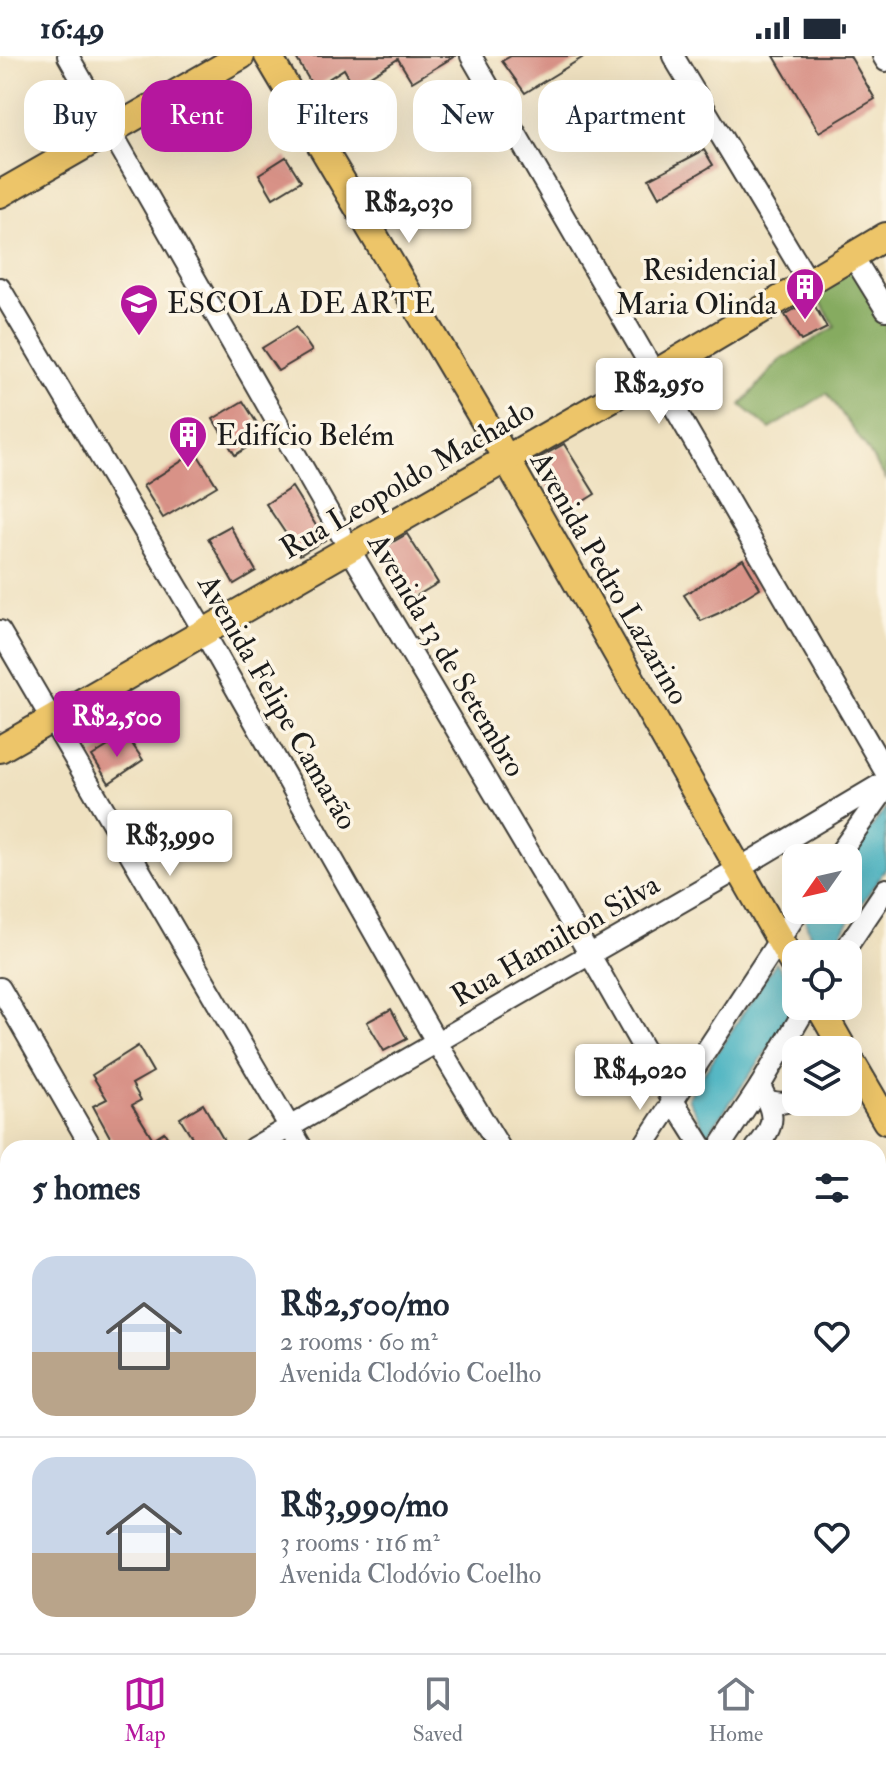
<!DOCTYPE html>
<meta charset="utf-8">
<style>
body{margin:0;font-family:"IM FELL Double Pica",serif;background:#f6f6f7;color:#1f2937;height:100vh;display:flex;flex-direction:column;font-size:30px;white-space:nowrap}
*{box-sizing:border-box;margin:0}
p{font-size:26px;color:#747a83}
.icon{flex:none;width:44px;height:44px;fill:none;stroke:currentColor;stroke-width:2;stroke-linecap:round;stroke-linejoin:round}
.map{position:relative;flex:1;overflow:hidden}
.side{position:absolute;left:0px;top:1084px;width:886px;height:514px;display:flex;flex-direction:column;background:#fff;border-radius:24px 24px 0 0;box-shadow:0 8px 32px #0002}
.side>*{flex:none}
.guide{position:absolute;left:24px;top:24px;width:838px;height:72px;display:flex;gap:16px}
.needle{width:52px;rotate:236deg}
.controls{position:absolute;left:782px;top:788px;display:grid;gap:16px}
.controls a{display:grid;place-items:center;width:80px;height:80px;border-radius:16px;background:#fff;box-shadow:0 8px 32px #0002;font-size:40px}
.price{position:absolute;translate:-50% -68px;padding:0 18px;border-radius:8px;background:#fff;color:#222;font-size:26px;line-height:52px;filter:drop-shadow(0 2px 4px #0008)}
.price::after{content:'';position:absolute;left:50%;top:48px;width:24px;height:18px;margin-left:-12px;background:inherit;clip-path:polygon(0 0,100% 0,50% 100%)}
.price.on{background:#b5179e;color:#fff}
ul{padding:0;list-style:none}
li{display:flex;align-items:center;gap:24px;height:200px;padding:0 32px}
li+li{border-top:2px solid #e0e1e3}
li span{display:grid;place-items:center;flex:none;width:224px;height:160px;border-radius:24px;color:#555}
li>.icon{margin-inline-start:auto}
span .icon{width:96px;height:96px;fill:#fffc;stroke-width:1}
li b{font-size:34px}
h2{display:flex;justify-content:space-between;align-items:center;height:96px;padding:0 32px;font-size:34px}
.pill{padding:0 28px;border-radius:24px;background:#fff;box-shadow:0 8px 32px #0002;font-size:28px;line-height:72px}
.pill.on{background:#b5179e;color:#fff}
.status{display:flex;justify-content:space-between;align-items:center;height:56px;padding:0 40px;background:#fff;direction:ltr}
.status svg{height:22px;fill:currentColor}
.tab-bar{display:flex;justify-content:space-around;align-items:center;height:112px;border-top:2px solid #e0e1e3;background:#fff;font-size:22px;color:#747a83}
.tab-bar a{display:grid;justify-items:center;gap:4px}
.tab-bar .on{color:#b5179e}
.map>svg:first-child{display:block}
.forest{fill:#86ab60;stroke:#51643e;stroke-width:2}
.water{fill:#43b0c0;stroke:#30666e;stroke-width:2}
.lines{fill:none;stroke-linecap:round;stroke-linejoin:round}
.stream{stroke:#43b0c0;stroke-width:4}
.building{fill:#d89287}
.minor-casing{stroke:#3c3a35;stroke-width:24}
.major-casing{stroke:#3c3a35;stroke-width:30}
.minor{stroke:#fff;stroke-width:20}
.major{stroke:#edc569;stroke-width:26}
.labels{text-anchor:middle;stroke-width:7;stroke-linejoin:round;paint-order:stroke}
.poi-label{font-size:30px;fill:#1c1c1c;stroke:#fcf5e5;text-anchor:start}
.street-label{font-size:30px;fill:#1c1c1c;stroke:#fcf5e5}
</style>
<div class="status"><b>16:49</b><svg viewBox="0 0 49 12"><path d="M0 12V9h3v3zM5 12V6h3v6zM10 12V3h3v9zM15 12V0h3v12zM26 1h20v11H26zM47 4h2v5h-2z"/></svg></div>
<div class="map">
<svg width="886" height="1597" viewBox="0 0 886 1597">
<rect width="100%" height="100%" fill="#fcf5e5"/>
<filter id="ink" filterUnits="userSpaceOnUse"><feTurbulence type="fractalNoise" baseFrequency=".0125" numOctaves="2"/><feDisplacementMap in="SourceGraphic" scale="16" xChannelSelector="R" yChannelSelector="G"/><feConvolveMatrix kernelMatrix="1 2 1 2 8 2 1 2 1" color-interpolation-filters="sRGB"/></filter>
<filter id="wash" filterUnits="userSpaceOnUse"><feTurbulence type="fractalNoise" baseFrequency=".006" numOctaves="4" result="noise"/><feDisplacementMap in="SourceGraphic" scale="32" xChannelSelector="R" yChannelSelector="G"/><feGaussianBlur stdDeviation="1.8" result="paint"/><feColorMatrix in="noise" values="0 0 0 0 0 0 0 0 0 0 0 0 0 0 0 0 0 1.4 0 .05"/><feComposite in="paint" operator="in"/></filter>
<g filter="url(#wash)">
<rect width="100%" height="100%" fill="#efe1c0"/>
<!-- forest -->
<path class="forest" d="M 851,211 L 886,268 L 886,423 L 865,390 L 827,337 L 770,373 L 741,349 L 779,305 L 835,271 L 813,233 Z"/>
<!-- water -->
<g class="water">
<path d="M 886,751 L 886,812 L 827,898 L 817,898 L 805,864 L 812,854 L 848,854 L 848,804 Z"/>
<path d="M 776,906 L 796,936 L 796,950 L 799,950 L 707,1079 L 688,1042 Z"/>
</g>
<g class="lines">
<!-- stream -->
<g class="stream">
<path d="M 801,898 L 813,880"/>
<path d="M 675,1092 L 686,1076"/>
</g>
</g>
<g id="blocks">
<!-- building -->
<g class="building">
<path d="M 295,0 L 455,0 L 412,26 L 398,3 L 354,30 L 344,13 L 314,32 Z"/>
<path d="M 511,0 L 585,0 L 525,37 L 502,5 Z"/>
<path d="M 774,0 L 850,0 L 875,43 L 819,76 Z"/>
<path d="M 669,28 L 686,57 L 642,81 L 627,52 Z"/>
<path d="M 704,94 L 713,109 L 659,141 L 649,123 Z"/>
<path d="M 286,101 L 301,125 L 273,142 L 259,118 Z"/>
<path d="M 811,243 L 827,272 L 801,285 L 785,259 Z"/>
<path d="M 296,271 L 312,295 L 278,315 L 262,292 Z"/>
<path d="M 243,345 L 265,380 L 235,399 L 213,363 Z"/>
<path d="M 564,388 L 595,438 L 563,458 L 532,406 Z"/>
<path d="M 196,396 L 217,430 L 163,462 L 143,430 Z"/>
<path d="M 292,431 L 325,484 L 300,499 L 266,448 Z"/>
<path d="M 230,470 L 256,515 L 234,528 L 208,482 Z"/>
<path d="M 407,478 L 438,527 L 408,545 L 379,494 Z"/>
<path d="M 743,503 L 760,532 L 719,557 L 701,565 L 684,539 Z"/>
<path d="M 126,679 L 143,704 L 109,727 L 92,700 Z"/>
<path d="M 391,953 L 407,983 L 384,995 L 367,966 Z"/>
<path d="M 138,990 L 153,1016 L 132,1028 L 141,1044 L 132,1049 L 153,1083 L 164,1076 L 174,1092 L 116,1092 L 93,1050 L 107,1043 L 92,1019 Z"/>
<path d="M 203,1048 L 226,1088 L 219,1092 L 199,1092 L 180,1062 Z"/>
</g>
</g>
</g>
<g filter="url(#ink)">
<use href="#blocks" fill-opacity="0" stroke="#3c3a35" stroke-width="2"/>
<g class="lines">
<!-- minor casing -->
<g class="minor-casing">
<g id="minor">
<path d="M 68,0 L 350,494 L 590,899 L 674,1046 L 703,1092"/>
<path d="M 471,0 L 886,717"/>
<path d="M 673,0 L 808,225"/>
<path d="M 883,0 L 886,5"/>
<path d="M 852,199 L 886,254"/>
<path d="M 0,232 L 197,564 L 437,987 L 500,1092"/>
<path d="M 0,575 L 302,1092"/>
<path d="M 836,802 L 886,732"/>
<path d="M 842,898 L 886,833"/>
<path d="M 0,932 L 92,1092"/>
<path d="M 768,1045 C 779,1047 788,1049 796,1040"/>
<path d="M 253,1092 L 738,813 L 886,725"/>
<path d="M 642,1092 L 799,854"/>
<path d="M 719,1092 L 760,1030 L 807,950"/>
<path d="M 756,1092 C 777,1067 775,1059 760,1030"/>
<path d="M 0,1240 L 8,1235"/>
<path d="M 0,1261 L 8,1274"/>
<path d="M 878,1266 L 886,1261"/>
<path d="M 0,1289 L 8,1303"/>
<path d="M 878,1392 L 886,1405"/>
<path d="M 178,1590 L 182,1597"/>
<path d="M 388,1590 L 391,1597"/>
<path d="M 591,1590 L 596,1597"/>
<path d="M 793,1590 L 797,1597"/>
<path d="M 200,1597 L 211,1590"/>
<path d="M 321,1597 L 333,1590"/>
<path d="M 689,1597 L 701,1590"/>
</g>
</g>
<!-- major casing -->
<g class="major-casing">
<g id="major">
<path d="M 268,0 L 506,402 L 796,913"/>
<path d="M 0,138 L 241,0"/>
<path d="M 0,693 L 654,318 L 886,180"/>
<path d="M 819,950 L 844,994"/>
<path d="M 848,1000 L 886,1065"/>
</g>
</g>
<!-- minor -->
<use href="#minor" class="minor"/>
<!-- major -->
<use href="#major" class="major"/>
</g>
</g>
<!-- icons -->
<defs>
<g id="building-pin" transform="scale(2)"><path d="M0 17L-7.5 6A9.5 9.5 0 1 1 7.5 6Z" fill="#b5179e" stroke="#fcf5e5"/><path d="M-4-6H4V6H1V3H-1V6H-4ZM-2.5-4.3h1.7v1.8h-1.7ZM.8-4.3h1.7v1.8H.8ZM-2.5-1h1.7V.8h-1.7ZM.8-1h1.7V.8H.8Z" fill="#fff"/></g>
<g id="school-pin" transform="scale(2)"><path d="M0 17L-7.5 6A9.5 9.5 0 1 1 7.5 6Z" fill="#b5179e" stroke="#fcf5e5"/><path d="M0-5L7-2L0 1L-7-2ZM-4 1L0 2.5L4 1V4Q0 6-4 4Z" fill="#fff"/></g>
</defs>
<g fill-rule="evenodd">
<use href="#building-pin" x="805" y="231"/>
<use href="#school-pin" x="139" y="247"/>
<use href="#building-pin" x="188" y="379"/>
</g>
<g class="labels">
<!-- poi labels -->
<g class="poi-label">
<text x="777" y="224" text-anchor="end">Residencial<tspan x="777" dy="34">Maria Olinda</tspan></text>
<text x="167" y="257">ESCOLA DE ARTE</text>
<text x="216" y="389">Edifício Belém</text>
</g>
<!-- street labels -->
<g class="street-label">
<text transform="translate(407 423) rotate(-30)" y="10">Rua Leopoldo Machado</text>
<text transform="translate(610 522) rotate(60)" y="10">Avenida Pedro Lazarino</text>
<text transform="translate(447 599) rotate(59)" y="10">Avenida 13 de Setembro</text>
<text transform="translate(278 646) rotate(60)" y="10">Avenida Felipe Camarão</text>
<text transform="translate(555 884) rotate(-30)" y="10">Rua Hamilton Silva</text>
</g>
</g>
</svg>
<div class="controls">
<a><svg class="needle" viewBox="-14 -14 28 28"><path d="M0-13l5 13h-10z" fill="#e53935"/><path d="M0 13l5-13h-10z" fill="#747a83"/></svg></a>
<a><svg class="icon" aria-label="locate" viewBox="0 0 24 24"><circle cx="12" cy="12" r="6"/><path d="M12 2v4M12 18v4M2 12h4M18 12h4"/></svg></a>
<a><svg class="icon" aria-label="layers" viewBox="0 0 24 24"><path d="M12 4l9 5-9 5-9-5zM3 14l9 5 9-5"/></svg></a>
</div>
<b class="price" style="left:409px;top:189px">R$2,030</b>
<b class="price" style="left:659px;top:370px">R$2,950</b>
<b class="price on" style="left:117px;top:703px">R$2,500</b>
<b class="price" style="left:170px;top:822px">R$3,990</b>
<b class="price" style="left:640px;top:1056px">R$4,020</b>
<div class="guide">
<a class="pill">Buy</a>
<a class="pill on">Rent</a>
<a class="pill">Filters</a>
<a class="pill">New</a>
<a class="pill">Apartment</a>
</div>
<section class="side">
<h2>5 homes<svg class="icon" aria-label="filters" viewBox="0 0 24 24"><path d="M4 7h16M4 17h16"/><circle cx="9" cy="7" r="2"/><circle cx="15" cy="17" r="2"/></svg></h2>
<ul>
<li><span style="background:linear-gradient(#c9d6e8 60%,#b9a48a 0)"><svg class="icon" aria-label="home" viewBox="0 0 24 24"><path d="M3 11l9-7 9 7M6 9v11h12V9"/></svg></span><div><b>R$2,500/mo</b><p>2 rooms · 60 m²</p><p>Avenida Clodóvio Coelho</p></div><svg class="icon" aria-label="heart" viewBox="0 0 24 24"><path d="M12 20l-8-8c-3-5 5-10 8-4 3-6 11-1 8 4z"/></svg></li>
<li><span style="background:linear-gradient(#c9d6e8 60%,#b9a48a 0)"><svg class="icon" aria-label="home" viewBox="0 0 24 24"><path d="M3 11l9-7 9 7M6 9v11h12V9"/></svg></span><div><b>R$3,990/mo</b><p>3 rooms · 116 m²</p><p>Avenida Clodóvio Coelho</p></div><svg class="icon" aria-label="heart" viewBox="0 0 24 24"><path d="M12 20l-8-8c-3-5 5-10 8-4 3-6 11-1 8 4z"/></svg></li>
</ul>
</section>
</div>
<nav class="tab-bar">
<a class="on"><svg class="icon" aria-label="map" viewBox="0 0 24 24"><path d="M3 6l6-2 6 2 6-2v14l-6 2-6-2-6 2zM9 4v14M15 6v14"/></svg>Map</a>
<a><svg class="icon" aria-label="saved" viewBox="0 0 24 24"><path d="M7 4h10v16l-5-4-5 4z"/></svg>Saved</a>
<a><svg class="icon" aria-label="home" viewBox="0 0 24 24"><path d="M3 11l9-7 9 7M6 9v11h12V9"/></svg>Home</a>
</nav>
